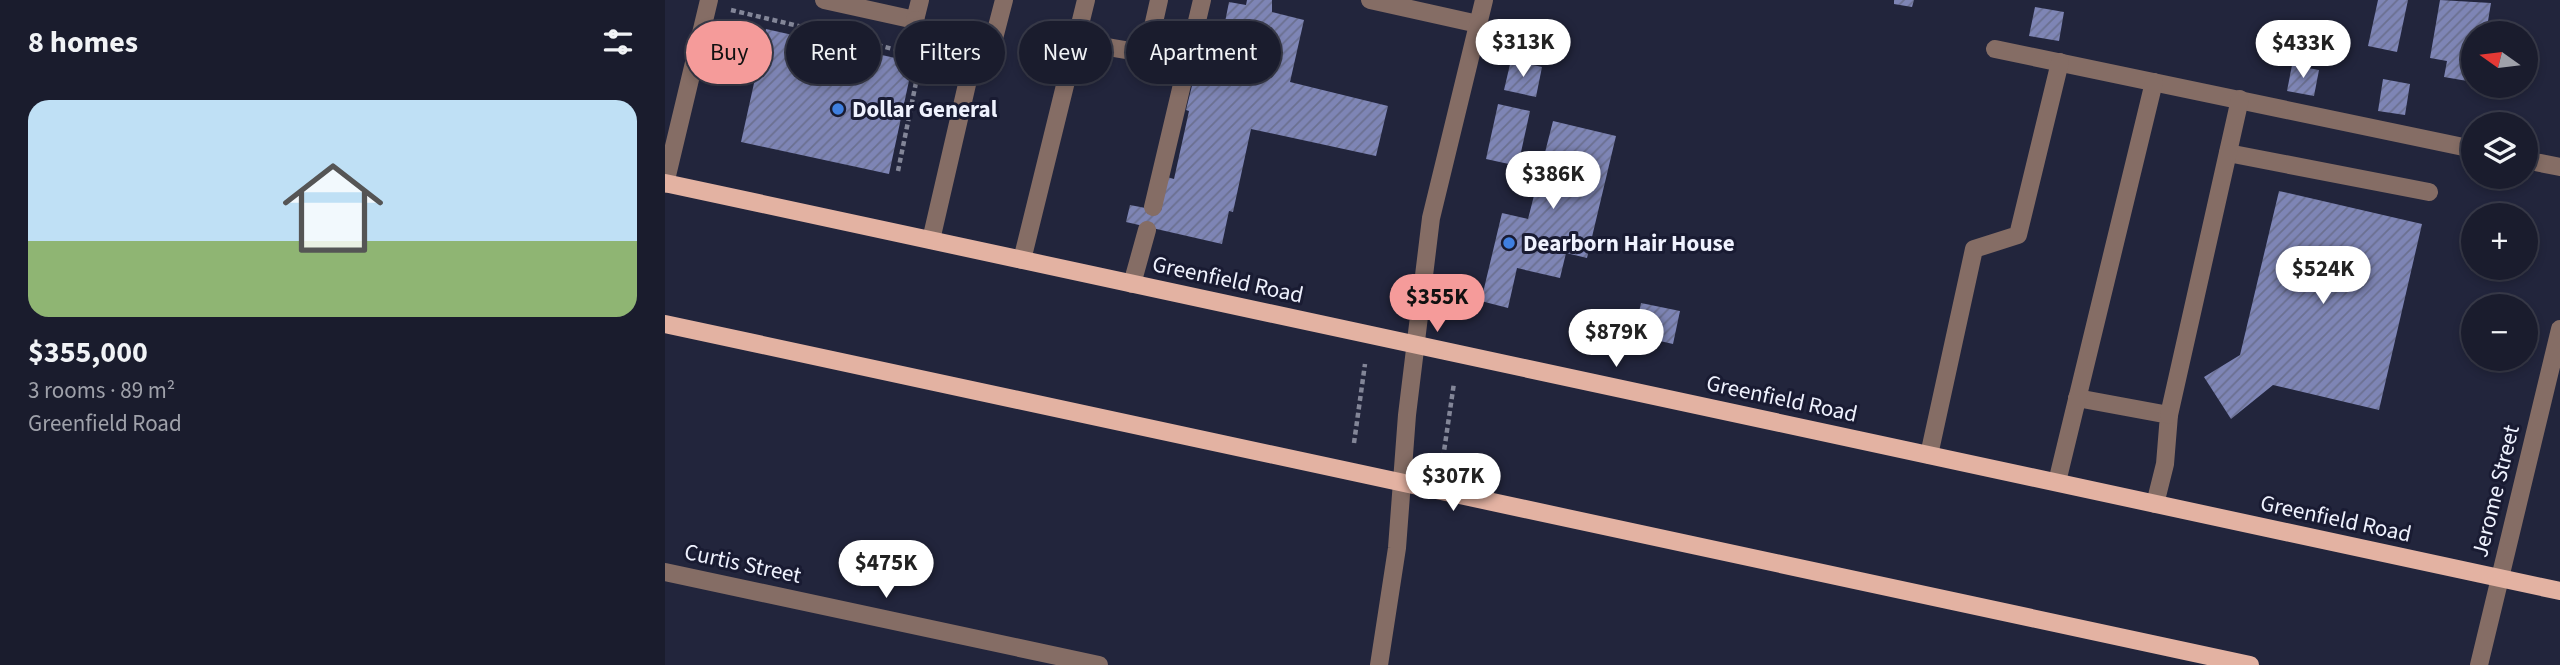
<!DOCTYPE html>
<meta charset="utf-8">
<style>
body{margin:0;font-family:"Source Sans 3",sans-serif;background:#232535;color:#f1f3f6;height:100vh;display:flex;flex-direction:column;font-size:26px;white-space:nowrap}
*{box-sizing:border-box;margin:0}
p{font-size:23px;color:#9fa1aa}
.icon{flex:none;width:38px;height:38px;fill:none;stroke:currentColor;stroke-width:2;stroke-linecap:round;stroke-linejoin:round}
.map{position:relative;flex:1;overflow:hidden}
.panel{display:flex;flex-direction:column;background:#1a1c2d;width:665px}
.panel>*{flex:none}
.hud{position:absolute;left:21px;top:21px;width:665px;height:63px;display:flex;gap:14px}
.needle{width:46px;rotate:284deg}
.fabs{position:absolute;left:1796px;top:21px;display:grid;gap:14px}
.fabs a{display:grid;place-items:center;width:77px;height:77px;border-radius:50%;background:#1a1c2d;box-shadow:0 4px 10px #0003,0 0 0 2px #383a49;font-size:35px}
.price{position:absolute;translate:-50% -60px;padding:0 16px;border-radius:24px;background:#fff;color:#222;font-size:23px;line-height:46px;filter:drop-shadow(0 2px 4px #0008)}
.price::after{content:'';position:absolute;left:50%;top:42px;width:21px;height:16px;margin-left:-10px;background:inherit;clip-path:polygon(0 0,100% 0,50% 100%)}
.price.on{background:#f59b9a;color:#111}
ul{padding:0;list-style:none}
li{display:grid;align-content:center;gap:14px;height:371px;padding:0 28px}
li+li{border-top:2px solid #383a49}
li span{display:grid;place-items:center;height:217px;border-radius:21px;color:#555}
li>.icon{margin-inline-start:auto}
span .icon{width:126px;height:126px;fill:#fffc;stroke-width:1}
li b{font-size:30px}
h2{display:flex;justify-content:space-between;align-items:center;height:84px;padding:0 28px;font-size:30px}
.tag{padding:0 24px;border-radius:32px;background:#1a1c2d;box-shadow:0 4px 10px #0003,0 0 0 2px #383a49;font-size:24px;line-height:63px}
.tag.on{background:#f59b9a;color:#111}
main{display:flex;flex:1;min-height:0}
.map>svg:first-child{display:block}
.building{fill:url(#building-hatch)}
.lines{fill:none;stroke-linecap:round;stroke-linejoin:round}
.path{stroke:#838698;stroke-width:4.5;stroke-dasharray:5 3.5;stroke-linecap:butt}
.minor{stroke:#856d65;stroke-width:18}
.major{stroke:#e3b2a2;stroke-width:18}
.shop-dot{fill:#3f7fe0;stroke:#191b32;stroke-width:2.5}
.labels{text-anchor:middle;stroke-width:6;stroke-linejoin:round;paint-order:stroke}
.poi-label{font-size:23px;font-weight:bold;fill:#eff2fe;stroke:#191b32;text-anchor:start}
.street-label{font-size:23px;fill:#eff2fe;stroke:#191b32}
</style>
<main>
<section class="panel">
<h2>8 homes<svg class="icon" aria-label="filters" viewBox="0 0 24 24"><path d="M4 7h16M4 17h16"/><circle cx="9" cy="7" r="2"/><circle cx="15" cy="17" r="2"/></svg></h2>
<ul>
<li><span style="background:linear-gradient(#bfe0f5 65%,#8fb573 0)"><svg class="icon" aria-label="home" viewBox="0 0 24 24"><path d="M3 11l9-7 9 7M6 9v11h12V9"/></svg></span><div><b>$355,000</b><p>3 rooms · 89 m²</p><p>Greenfield Road</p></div></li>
</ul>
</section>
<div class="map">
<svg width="1895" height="665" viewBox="0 0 1895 665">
<defs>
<pattern id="building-hatch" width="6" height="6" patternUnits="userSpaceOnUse" patternTransform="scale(1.75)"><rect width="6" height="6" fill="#7e85b5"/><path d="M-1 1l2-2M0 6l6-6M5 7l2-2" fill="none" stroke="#6b7090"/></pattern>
</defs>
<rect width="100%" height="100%" fill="#22253c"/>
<!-- building -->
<g class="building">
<path d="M 582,0 L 607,0 L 607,12 L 639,20 L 625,82 L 723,106 L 711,156 L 586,129 L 568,212 L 564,211 L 557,244 L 461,222 L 465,205 L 496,211 L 502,177 L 509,179 L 524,111 L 521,110 L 537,45 L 555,47 L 564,2 L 581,5 Z"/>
<path d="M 1229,0 L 1249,0 L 1247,7 L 1229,4 Z"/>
<path d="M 1713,0 L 1743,0 L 1732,52 L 1703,46 Z"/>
<path d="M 1775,0 L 1826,3 L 1821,33 L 1808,33 L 1808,82 L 1779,77 L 1782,61 L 1765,58 Z"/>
<path d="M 1370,7 L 1399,12 L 1394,41 L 1364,36 Z"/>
<path d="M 101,29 L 248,62 L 224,174 L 76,142 Z"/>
<path d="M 846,60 L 877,67 L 871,97 L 839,90 Z"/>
<path d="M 1627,65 L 1654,70 L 1649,96 L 1622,91 Z"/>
<path d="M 1718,79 L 1745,84 L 1740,115 L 1713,111 Z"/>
<path d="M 833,104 L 865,111 L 853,166 L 821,159 Z"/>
<path d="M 888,121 L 951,136 L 922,258 L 901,253 L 895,278 L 852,268 L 843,308 L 816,301 L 837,213 L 863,219 Z"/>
<path d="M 1614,191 L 1757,224 L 1714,410 L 1608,385 L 1566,419 L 1539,377 L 1575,355 Z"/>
<path d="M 976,303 L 1015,311 L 1008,344 L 969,335 Z"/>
</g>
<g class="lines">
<!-- path -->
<g class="path">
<path d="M 66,10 L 142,28"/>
<path d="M 204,43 L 240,52"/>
<path d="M 233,171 L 256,58"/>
<path d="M 689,443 L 700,364"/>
<path d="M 778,458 L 789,383"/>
</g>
<!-- minor -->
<g class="minor">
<path d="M 159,0 L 250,20 L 255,0"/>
<path d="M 705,0 L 813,24"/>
<path d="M 250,20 L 258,38 L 309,54"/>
<path d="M 413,42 L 472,52 L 485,40 L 494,0"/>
<path d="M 1330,49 L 1808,149"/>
<path d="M 1563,153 L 1764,192"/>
<path d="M 1860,160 L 1895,167"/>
<path d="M 0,184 L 44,0"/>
<path d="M 488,207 L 537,0"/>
<path d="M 266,240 L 309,54 L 327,46 L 339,0"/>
<path d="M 357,260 L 421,0"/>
<path d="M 467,284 L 482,230"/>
<path d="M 1412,398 L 1504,415 L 1500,464 L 1490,504"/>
<path d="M 1504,415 L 1575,99"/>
<path d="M 1264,455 L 1309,249 L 1353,235 L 1395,62"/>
<path d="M 1392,482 L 1489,82"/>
<path d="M 0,572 L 434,665"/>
<path d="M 714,665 L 732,548 L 742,415 L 766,218 L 819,0"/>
<path d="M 1814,665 L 1895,329"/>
</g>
<!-- major -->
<g class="major">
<path d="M 0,183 L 1895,591"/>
<path d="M 0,324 L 1585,665"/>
</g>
</g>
<!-- markers -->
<g class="shop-dot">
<circle cx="173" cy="109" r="7"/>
<circle cx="844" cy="243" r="7"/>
</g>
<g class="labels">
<!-- poi labels -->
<g class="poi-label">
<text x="187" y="117">Dollar General</text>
<text x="858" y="251">Dearborn Hair House</text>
</g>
<!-- street labels -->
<g class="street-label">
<text transform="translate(563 279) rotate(12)" y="8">Greenfield Road</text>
<text transform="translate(1117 398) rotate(12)" y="8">Greenfield Road</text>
<text transform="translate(1830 491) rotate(-76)" y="8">Jerome Street</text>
<text transform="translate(1671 518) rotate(12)" y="8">Greenfield Road</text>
<text transform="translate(78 563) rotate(12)" y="8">Curtis Street</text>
</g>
</g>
</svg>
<div class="fabs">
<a><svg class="needle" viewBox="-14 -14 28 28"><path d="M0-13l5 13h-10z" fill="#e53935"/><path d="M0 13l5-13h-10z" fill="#9fa1aa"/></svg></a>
<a><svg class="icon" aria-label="layers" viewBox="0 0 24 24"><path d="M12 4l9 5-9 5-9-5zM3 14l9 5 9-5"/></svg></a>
<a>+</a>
<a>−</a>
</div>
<b class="price" style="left:858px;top:79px">$313K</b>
<b class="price" style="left:1638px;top:80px">$433K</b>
<b class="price" style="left:888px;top:211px">$386K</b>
<b class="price" style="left:1658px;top:306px">$524K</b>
<b class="price on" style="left:772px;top:334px">$355K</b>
<b class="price" style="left:951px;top:369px">$879K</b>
<b class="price" style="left:788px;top:513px">$307K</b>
<b class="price" style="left:221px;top:600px">$475K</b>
<div class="hud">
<a class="tag on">Buy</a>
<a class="tag">Rent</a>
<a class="tag">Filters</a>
<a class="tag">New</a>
<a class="tag">Apartment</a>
</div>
</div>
</main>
